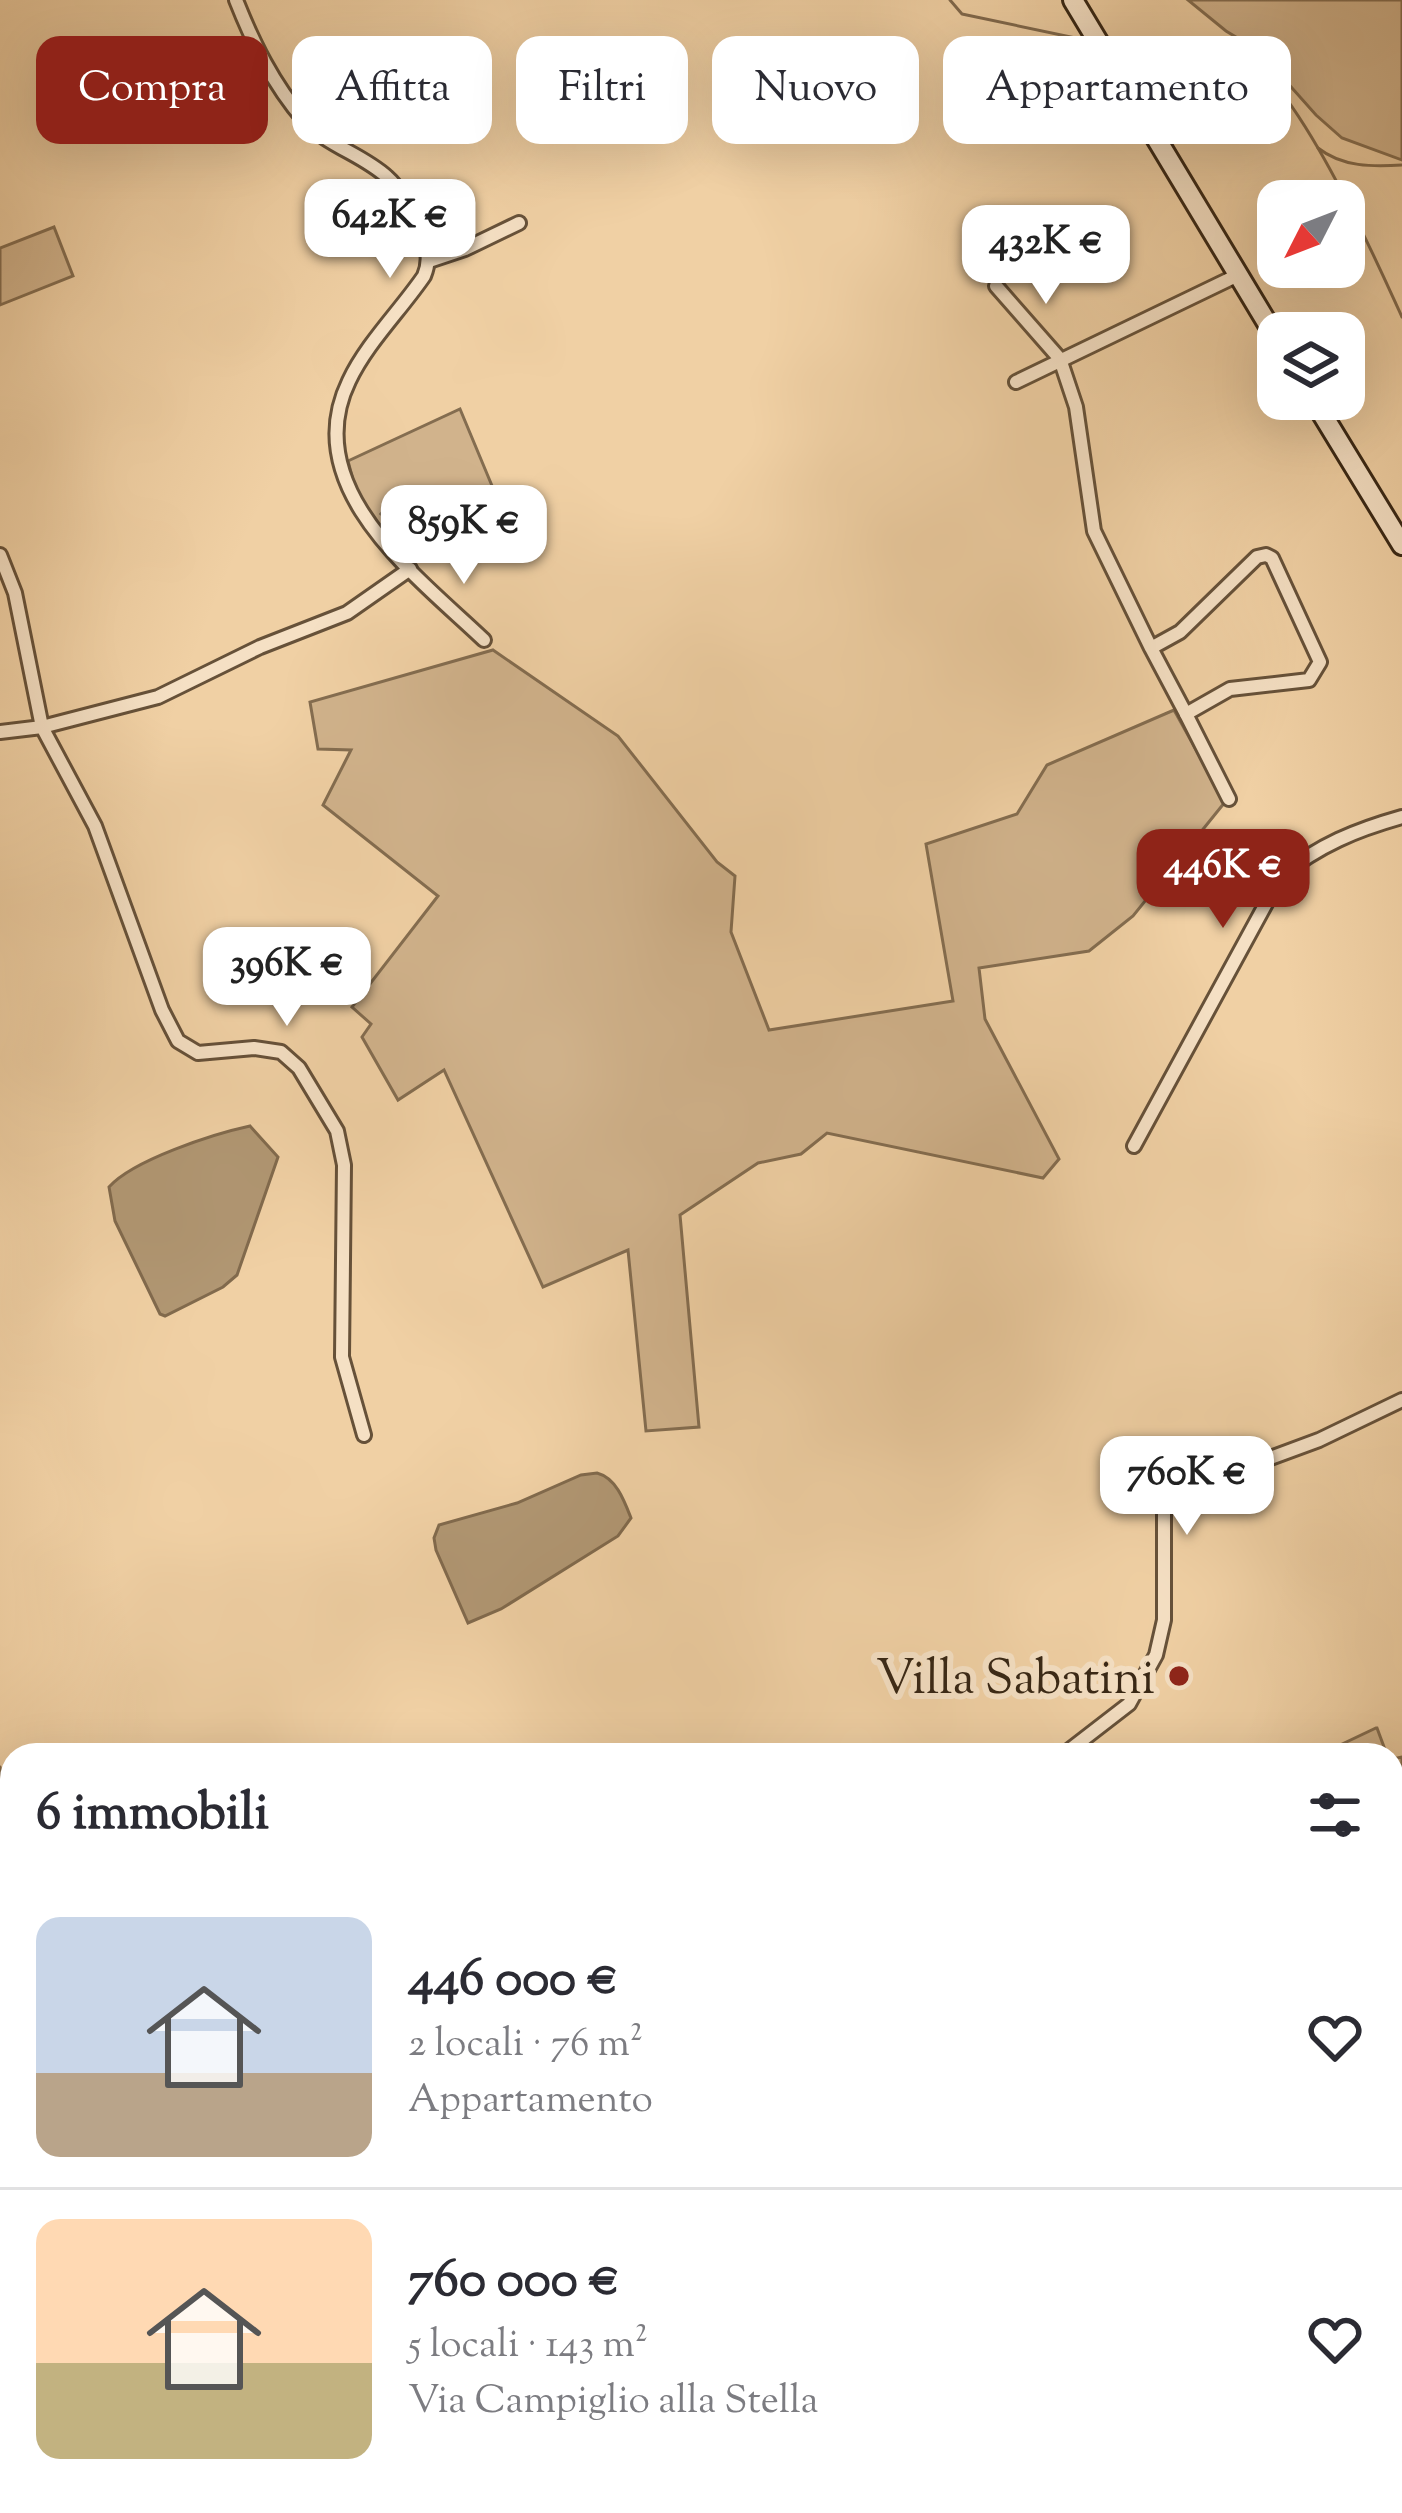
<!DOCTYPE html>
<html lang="it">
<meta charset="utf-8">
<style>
body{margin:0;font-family:"Sorts Mill Goudy",serif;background:#f2f2f3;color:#2b2b33;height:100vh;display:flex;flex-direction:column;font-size:45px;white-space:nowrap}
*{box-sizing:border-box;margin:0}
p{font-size:39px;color:#7c7c81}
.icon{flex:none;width:66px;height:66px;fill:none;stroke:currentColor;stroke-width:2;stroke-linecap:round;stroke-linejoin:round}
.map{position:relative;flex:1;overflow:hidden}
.drawer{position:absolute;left:0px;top:1743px;width:1404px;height:771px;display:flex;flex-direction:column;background:#fff;border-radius:36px 36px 0 0;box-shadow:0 12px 48px #0002}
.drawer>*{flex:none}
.guide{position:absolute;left:36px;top:36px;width:1332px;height:108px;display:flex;gap:24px}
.needle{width:78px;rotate:228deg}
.controls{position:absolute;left:1257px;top:180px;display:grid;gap:24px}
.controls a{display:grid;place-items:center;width:108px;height:108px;border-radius:24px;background:#fff;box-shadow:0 12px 48px #0002;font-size:60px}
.price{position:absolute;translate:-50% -102px;padding:0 27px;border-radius:24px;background:#fff;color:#222;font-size:39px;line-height:78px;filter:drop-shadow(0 3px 6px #0008)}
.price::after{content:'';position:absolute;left:50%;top:72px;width:36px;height:27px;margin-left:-18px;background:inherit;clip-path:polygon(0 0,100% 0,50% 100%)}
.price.current{background:#8f2418;color:#fff}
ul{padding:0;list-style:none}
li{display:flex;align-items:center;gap:36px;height:300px;padding:0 36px}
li+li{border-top:3px solid #e1e1e2}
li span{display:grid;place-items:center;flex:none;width:336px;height:240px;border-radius:24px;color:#555}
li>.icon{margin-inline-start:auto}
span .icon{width:144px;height:144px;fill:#fffc;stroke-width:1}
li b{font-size:51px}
h2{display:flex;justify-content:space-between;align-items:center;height:144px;padding:0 36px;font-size:51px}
.tag{padding:0 42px;border-radius:24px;background:#fff;box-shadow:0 12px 48px #0002;font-size:42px;line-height:108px}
.tag.current{background:#8f2418;color:#fff}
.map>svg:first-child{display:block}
.green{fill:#d1b38c;stroke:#846d50;stroke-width:3}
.water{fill:#b19773;stroke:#816a4d;stroke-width:3}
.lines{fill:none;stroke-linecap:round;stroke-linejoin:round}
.stream{stroke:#816a4d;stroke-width:3}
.runway{stroke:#947c5c;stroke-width:75}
.street-casing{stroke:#665139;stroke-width:18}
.secondary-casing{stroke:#382715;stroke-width:24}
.street{stroke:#f5e0c4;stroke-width:12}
.secondary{stroke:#f5e0c4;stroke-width:18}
.poi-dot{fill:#8f2418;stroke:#f5e0c4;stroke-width:4.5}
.labels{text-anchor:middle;stroke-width:12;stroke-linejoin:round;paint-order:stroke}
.poi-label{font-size:48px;fill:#382715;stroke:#f5e0c4;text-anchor:end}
</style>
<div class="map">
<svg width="1402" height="2513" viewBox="0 0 1402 2513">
<rect width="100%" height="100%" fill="#f0d0a4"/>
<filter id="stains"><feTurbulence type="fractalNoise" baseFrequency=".00167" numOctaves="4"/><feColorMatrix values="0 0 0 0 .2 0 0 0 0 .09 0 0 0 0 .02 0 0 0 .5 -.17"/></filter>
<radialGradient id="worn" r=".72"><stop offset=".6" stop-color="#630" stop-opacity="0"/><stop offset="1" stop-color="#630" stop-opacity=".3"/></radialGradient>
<!-- green -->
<g class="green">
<path d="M 1188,0 L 1402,0 L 1402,160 L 1342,138 L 1316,115 L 1259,51 L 1226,31 Z"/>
<path d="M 54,227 L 73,276 L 0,305 L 0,248 Z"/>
<path d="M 460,409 L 495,493 L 436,522 L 401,491 L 381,514 L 393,525 L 384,533 L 359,503 L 348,461 Z"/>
<path d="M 493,650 L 618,736 L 717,862 L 735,876 L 731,932 L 769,1030 L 953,1001 L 926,844 L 1017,814 L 1047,765 L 1174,710 L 1225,802 L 1133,916 L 1089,951 L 979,968 L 985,1019 L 1059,1159 L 1043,1178 L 827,1133 L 801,1154 L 758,1163 L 680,1215 L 699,1427 L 646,1431 L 628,1250 L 543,1287 L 444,1070 L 398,1100 L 362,1037 L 371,1024 L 352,1007 L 438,896 L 323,805 L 351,750 L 318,749 L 310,702 Z"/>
<path d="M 1377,1728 L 1387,1755 L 1319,1755 L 1376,1728 Z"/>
<path d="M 1402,1757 L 1402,2196 L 1392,2198 L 1392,1759 Z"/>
</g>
<!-- water -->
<g class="water">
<path d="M 250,1126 L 278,1157 L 237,1275 L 223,1287 L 165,1316 L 160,1314 L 115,1221 L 109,1187 C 133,1160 213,1134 250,1126 Z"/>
<path d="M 597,1473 C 616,1478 624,1500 631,1518 L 618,1536 L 501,1609 L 468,1623 L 436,1550 L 434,1538 L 439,1525 L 517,1503 L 581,1475 Z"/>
</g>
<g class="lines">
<!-- stream -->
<g class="stream">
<path d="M 950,0 L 962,14 L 1085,40"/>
<path d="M 1111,44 C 1139,49 1165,53 1193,50 C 1202,49 1212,44 1221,45 C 1284,47 1377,263 1402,317"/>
<path d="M 1318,148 C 1342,167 1373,167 1402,165"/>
<path d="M 0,1767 L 12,1831"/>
<path d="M 86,2502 L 94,2513"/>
</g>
<!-- runway -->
<path class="runway" d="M 312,2502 L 316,2513"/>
<!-- street casing -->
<g class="street-casing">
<g id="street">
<path d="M 236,0 C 253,43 273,84 304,120 C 327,146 362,154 387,177 C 403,191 411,213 420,232 C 427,248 431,259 424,276 C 400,311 367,343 349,381 C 297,488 418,577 484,640"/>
<path d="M 429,261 L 465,249 L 519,223"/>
<path d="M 996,286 L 1060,359 L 1076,407 L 1094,531 L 1151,648 L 1180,632 L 1257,557 L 1266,555 L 1272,558 L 1320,662 L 1309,680 L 1230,689 L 1186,714 L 1151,648"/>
<path d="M 1016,382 L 1238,275"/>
<path d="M 0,555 L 15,593 L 42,727 L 158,697 L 260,647 L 347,613 L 410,569"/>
<path d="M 1186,714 L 1229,799"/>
<path d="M 0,732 L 42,727 L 95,826 L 162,1010 L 178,1041 L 198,1053 L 254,1048 L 281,1052 L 299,1068 L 337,1131 L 344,1165 L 342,1357 L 364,1435"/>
<path d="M 1134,1146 L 1281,876 C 1319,845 1356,830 1402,817"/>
<path d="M 1063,1755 L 1129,1704 L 1156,1655 L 1164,1620 L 1164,1506 L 1183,1475 L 1210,1466 L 1246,1467 L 1319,1440 L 1402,1400"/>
<path d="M 0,1998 L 12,2002"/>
<path d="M 12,2237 L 4,2280 L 12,2347"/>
<path d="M 1392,2411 L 1402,2409"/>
<path d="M 68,2502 L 75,2513"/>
<path d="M 215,2513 L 237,2502"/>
</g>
</g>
<!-- secondary casing -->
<g class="secondary-casing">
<g id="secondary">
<path d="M 1073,0 L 1278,341"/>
<path d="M 1313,399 L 1402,545"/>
</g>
</g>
<!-- street -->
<use href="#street" class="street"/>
<!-- secondary -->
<use href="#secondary" class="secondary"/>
</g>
<!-- markers -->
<circle class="poi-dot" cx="1179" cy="1676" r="12"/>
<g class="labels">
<!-- poi labels -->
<g class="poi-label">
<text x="1155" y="1693">Villa Sabatini</text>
</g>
</g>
<rect width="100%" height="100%" filter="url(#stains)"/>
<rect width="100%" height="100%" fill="url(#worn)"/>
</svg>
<div class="controls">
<a><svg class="needle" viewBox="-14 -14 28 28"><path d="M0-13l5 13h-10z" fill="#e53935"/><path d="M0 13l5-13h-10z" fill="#7c7c81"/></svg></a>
<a><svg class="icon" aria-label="layers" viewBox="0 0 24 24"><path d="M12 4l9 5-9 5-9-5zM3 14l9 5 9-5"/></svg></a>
</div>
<b class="price" style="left:390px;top:281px">642K €</b>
<b class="price" style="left:1046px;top:307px">432K €</b>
<b class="price" style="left:464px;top:587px">859K €</b>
<b class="price current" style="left:1223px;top:931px">446K €</b>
<b class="price" style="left:287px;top:1029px">396K €</b>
<b class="price" style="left:1187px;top:1538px">760K €</b>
<div class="guide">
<a class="tag current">Compra</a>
<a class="tag">Affitta</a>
<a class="tag">Filtri</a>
<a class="tag">Nuovo</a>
<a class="tag">Appartamento</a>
</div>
<section class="drawer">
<h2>6 immobili<svg class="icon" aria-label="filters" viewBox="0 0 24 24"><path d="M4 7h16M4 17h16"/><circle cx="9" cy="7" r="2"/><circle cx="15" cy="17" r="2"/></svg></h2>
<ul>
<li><span style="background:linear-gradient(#c9d6e8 65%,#b9a48a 0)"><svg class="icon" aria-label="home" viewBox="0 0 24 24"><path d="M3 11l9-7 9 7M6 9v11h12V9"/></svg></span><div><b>446 000 €</b><p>2 locali · 76 m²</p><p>Appartamento</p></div><svg class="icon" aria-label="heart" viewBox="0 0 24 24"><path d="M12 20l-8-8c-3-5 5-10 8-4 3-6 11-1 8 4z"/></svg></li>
<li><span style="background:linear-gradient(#ffd9b3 60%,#c2b280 0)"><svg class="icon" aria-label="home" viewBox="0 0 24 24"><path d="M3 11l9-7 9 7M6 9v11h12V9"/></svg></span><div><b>760 000 €</b><p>5 locali · 143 m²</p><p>Via Campiglio alla Stella</p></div><svg class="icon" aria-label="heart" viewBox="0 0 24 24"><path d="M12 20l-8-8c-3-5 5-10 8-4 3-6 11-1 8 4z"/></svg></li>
</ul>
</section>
</div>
